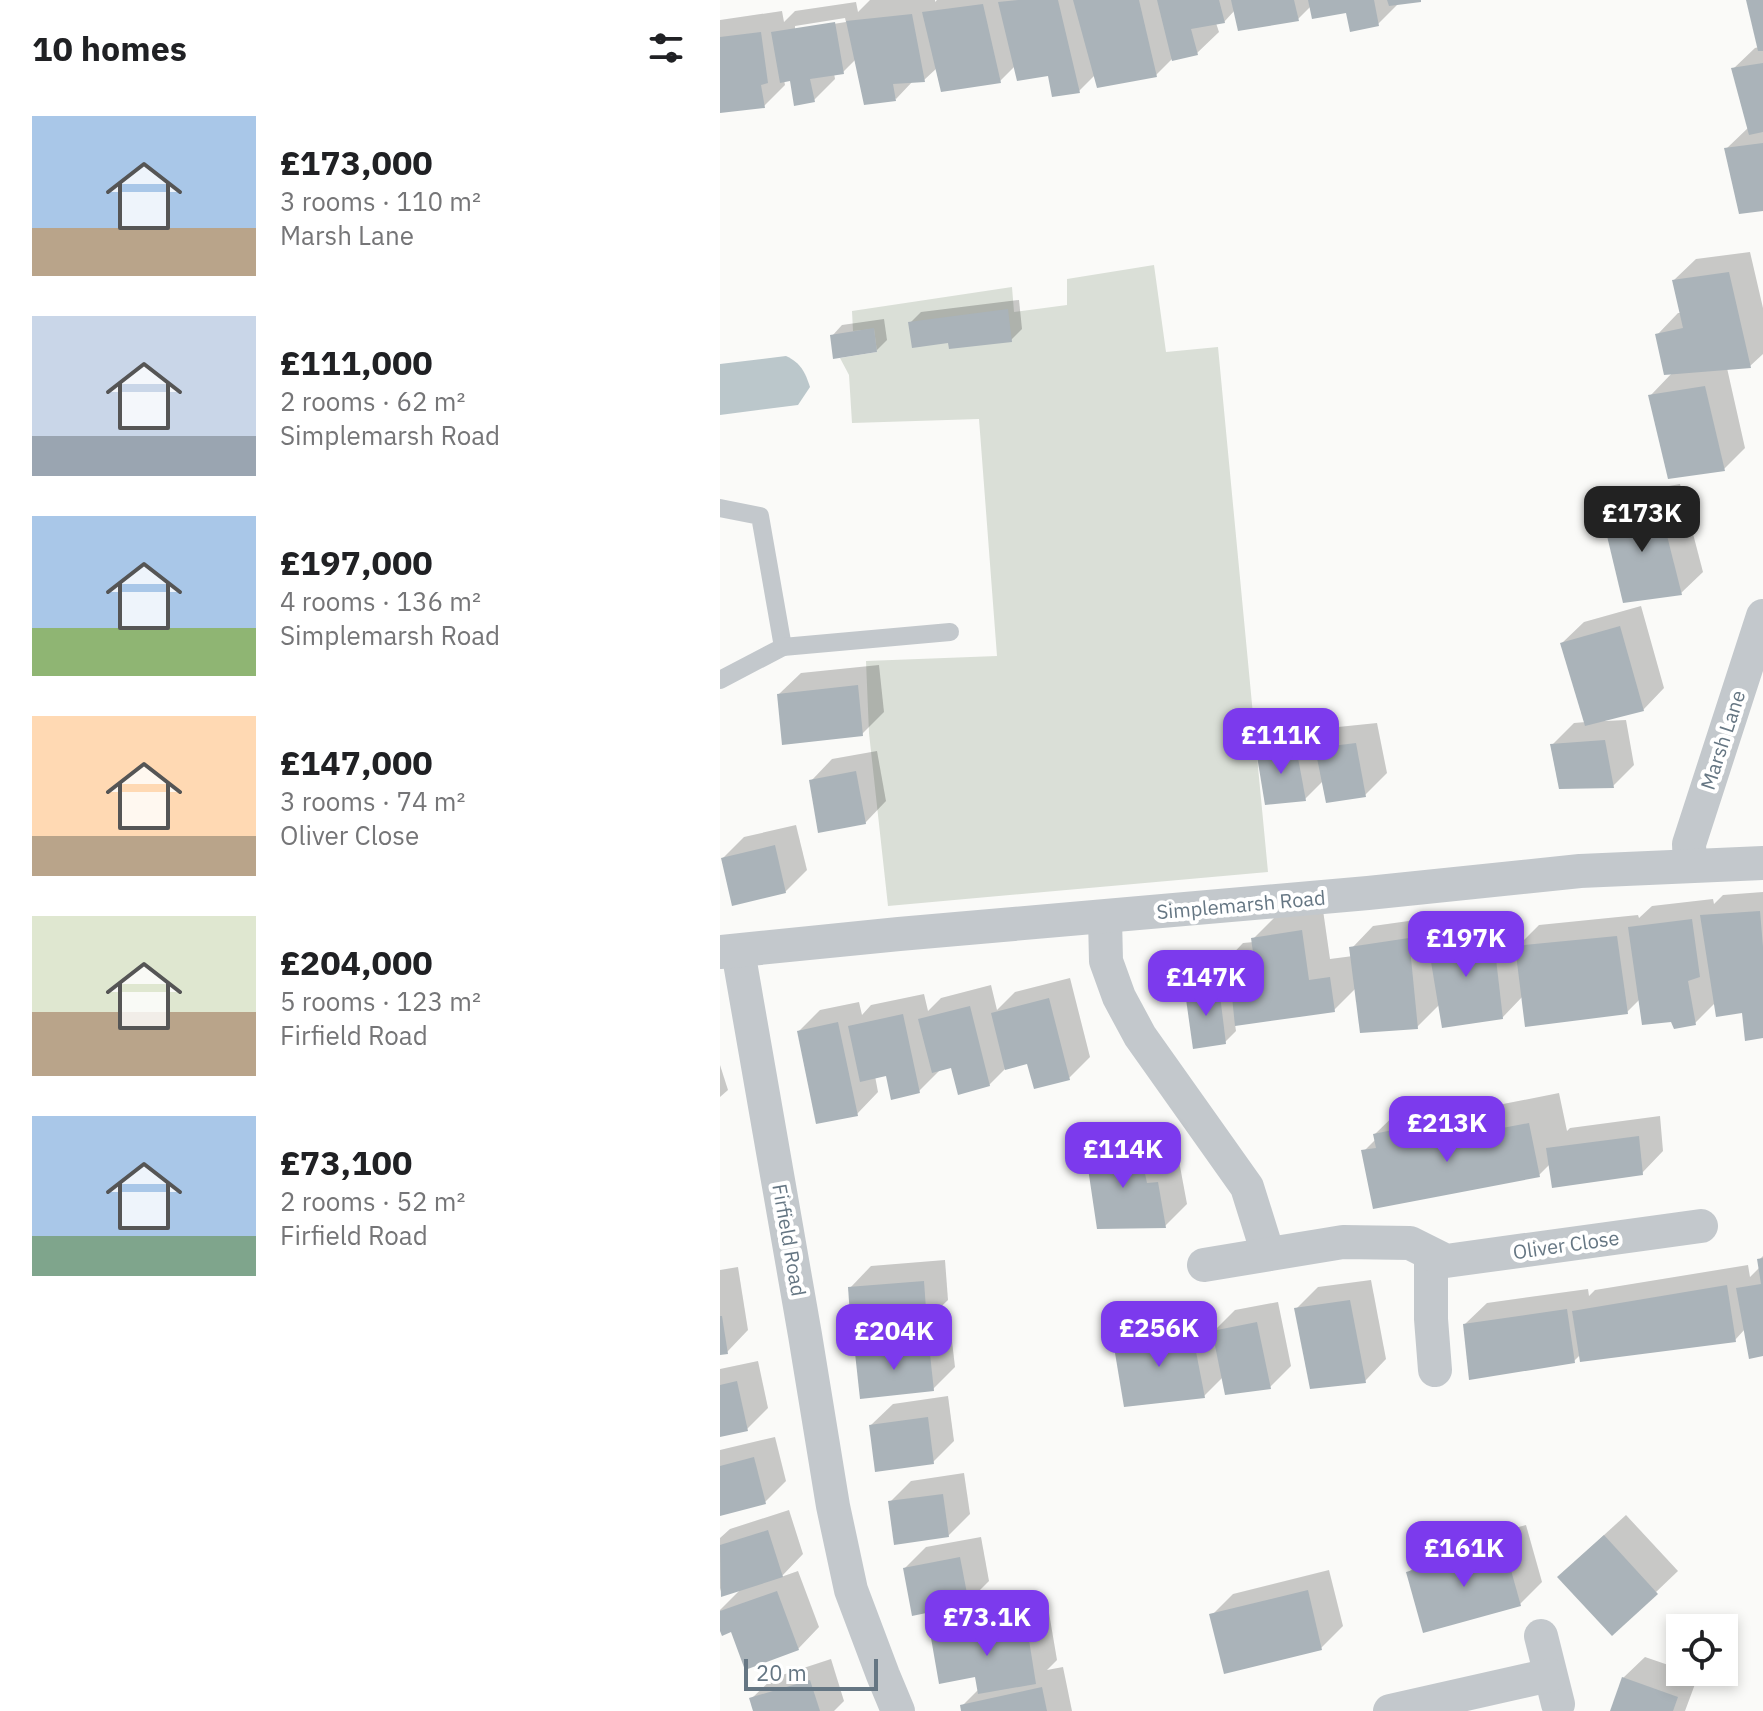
<!DOCTYPE html>
<meta charset="utf-8">
<style>
body{margin:0;font-family:"IBM Plex Sans",sans-serif;background:#f2f2f2;color:#202124;height:100vh;display:flex;flex-direction:column;font-size:30px;white-space:nowrap}
*{box-sizing:border-box;margin:0}
p{font-size:26px;color:#757577}
.icon{flex:none;width:44px;height:44px;fill:none;stroke:currentColor;stroke-width:2;stroke-linecap:round;stroke-linejoin:round}
.map{position:relative;flex:1;overflow:hidden}
.drawer{display:flex;flex-direction:column;background:#fff;width:720px}
.drawer>*{flex:none}
.controls{position:absolute;left:946px;top:1614px;display:grid;gap:16px}
.controls a{display:grid;place-items:center;width:72px;height:72px;border-radius:0px;background:#fff;box-shadow:0 4px 12px #0003;font-size:40px}
.scale{position:absolute;left:24px;bottom:20px;width:134px;box-sizing:border-box;padding-left:8px;border:4px solid #657683;border-top:0;font-size:22px;line-height:28px;white-space:nowrap;color:#657683;-webkit-text-stroke:6px #fff;paint-order:stroke}
.price{position:absolute;translate:-50% -68px;padding:0 18px;border-radius:16px;background:#7c3aed;color:#fff;font-size:26px;line-height:52px;filter:drop-shadow(0 2px 4px #0008)}
.price::after{content:'';position:absolute;left:50%;top:48px;width:24px;height:18px;margin-left:-12px;background:inherit;clip-path:polygon(0 0,100% 0,50% 100%)}
.price.current{background:#222;color:#fff}
ul{padding:0;list-style:none}
li{display:flex;align-items:center;gap:24px;height:200px;padding:0 32px}
li span{display:grid;place-items:center;flex:none;width:224px;height:160px;border-radius:0px;color:#555}
li>.icon{margin-inline-start:auto}
span .icon{width:96px;height:96px;fill:#fffc;stroke-width:1}
li b{font-size:34px}
h2{display:flex;justify-content:space-between;align-items:center;height:96px;padding:0 32px;font-size:34px}
main{display:flex;flex:1;min-height:0}
.map>svg:first-child{display:block}
.green{fill:#dadfd7}
.water{fill:#bbc7cb}
.shadow{fill:#0003;fill-rule:evenodd}
.building{fill:#aab3b9}
.lines{fill:none;stroke-linecap:round;stroke-linejoin:round}
.lane{stroke:#c3c8cc;stroke-width:18}
.street{stroke:#c3c8cc;stroke-width:34}
.labels{text-anchor:middle;stroke-width:8;stroke-linejoin:round;paint-order:stroke}
.street-label{font-size:20px;fill:#657683;stroke:#fff}
</style>
<main>
<section class="drawer">
<h2>10 homes<svg class="icon" aria-label="filters" viewBox="0 0 24 24"><path d="M4 7h16M4 17h16"/><circle cx="9" cy="7" r="2"/><circle cx="15" cy="17" r="2"/></svg></h2>
<ul>
<li><span style="background:linear-gradient(#a9c7e8 70%,#b9a48a 0)"><svg class="icon" aria-label="home" viewBox="0 0 24 24"><path d="M3 11l9-7 9 7M6 9v11h12V9"/></svg></span><div><b>£173,000</b><p>3 rooms · 110 m²</p><p>Marsh Lane</p></div></li>
<li><span style="background:linear-gradient(#c9d6e8 75%,#9aa5b1 0)"><svg class="icon" aria-label="home" viewBox="0 0 24 24"><path d="M3 11l9-7 9 7M6 9v11h12V9"/></svg></span><div><b>£111,000</b><p>2 rooms · 62 m²</p><p>Simplemarsh Road</p></div></li>
<li><span style="background:linear-gradient(#a9c7e8 70%,#8fb573 0)"><svg class="icon" aria-label="home" viewBox="0 0 24 24"><path d="M3 11l9-7 9 7M6 9v11h12V9"/></svg></span><div><b>£197,000</b><p>4 rooms · 136 m²</p><p>Simplemarsh Road</p></div></li>
<li><span style="background:linear-gradient(#ffd9b3 75%,#b9a48a 0)"><svg class="icon" aria-label="home" viewBox="0 0 24 24"><path d="M3 11l9-7 9 7M6 9v11h12V9"/></svg></span><div><b>£147,000</b><p>3 rooms · 74 m²</p><p>Oliver Close</p></div></li>
<li><span style="background:linear-gradient(#dfe7d0 60%,#b9a48a 0)"><svg class="icon" aria-label="home" viewBox="0 0 24 24"><path d="M3 11l9-7 9 7M6 9v11h12V9"/></svg></span><div><b>£204,000</b><p>5 rooms · 123 m²</p><p>Firfield Road</p></div></li>
<li><span style="background:linear-gradient(#a9c7e8 75%,#7fa58c 0)"><svg class="icon" aria-label="home" viewBox="0 0 24 24"><path d="M3 11l9-7 9 7M6 9v11h12V9"/></svg></span><div><b>£73,100</b><p>2 rooms · 52 m²</p><p>Firfield Road</p></div></li>
</ul>
</section>
<div class="map">
<svg width="1043" height="1711" viewBox="0 0 1043 1711">
<rect width="100%" height="100%" fill="#fafaf8"/>
<!-- green -->
<path class="green" d="M 434,265 L 446,352 L 498,347 L 548,872 L 168,906 L 149,733 L 146,661 L 277,656 L 259,419 L 132,423 L 129,375 L 120,358 L 157,352 L 154,329 L 133,331 L 132,311 L 292,287 L 294,312 L 347,305 L 347,279 Z"/>
<!-- water -->
<path class="water" d="M 66,356 C 81,363 85,372 90,387 L 78,405 L 0,415 L 0,364 Z"/>
<!-- shadow -->
<g class="shadow">
<path d="M 150,0 L 215,0 L 215,2 L 217,0 L 698,0 L 680,2 L 658,24 L 627,11 L 592,5 L 578,19 L 515,10 L 504,22 L 496,23 L 499,32 L 477,53 L 452,59 L 436,75 L 375,75 L 359,91 L 329,74 L 295,66 L 280,81 L 217,68 L 204,80 L 193,81 L 176,99 L 136,59 L 123,72 L 114,73 L 115,79 L 94,100 L 72,79 L 64,80 L 65,85 L 44,106 L 0,111 L 0,20 L 62,11 L 64,22 L 75,11 L 136,2 L 138,12 ZM 125,18 L 126,22 L 75,30 L 75,26 Z"/>
<path d="M 1028,0 L 1043,0 L 1043,209 L 1006,149 L 1029,127 L 1013,69 L 1035,48 L 1039,47 Z"/>
<path d="M 1030,252 L 1043,308 L 1043,354 L 1030,366 L 1007,368 L 1025,448 L 1004,469 L 930,396 L 953,372 L 937,335 L 958,313 L 962,313 L 954,280 L 976,259 Z"/>
<path d="M 299,300 L 302,329 L 291,340 L 229,340 L 190,323 L 201,312 Z"/>
<path d="M 164,319 L 167,340 L 156,351 L 112,336 L 122,325 Z"/>
<path d="M 960,484 L 983,572 L 961,593 L 884,515 L 905,494 Z"/>
<path d="M 921,606 L 944,688 L 923,710 L 885,719 L 885,721 L 906,720 L 914,765 L 893,786 L 833,744 L 854,723 L 866,722 L 842,643 L 864,622 Z"/>
<path d="M 159,665 L 164,712 L 142,734 L 59,694 L 81,673 Z"/>
<path d="M 657,723 L 667,773 L 645,795 L 603,781 L 585,799 L 538,751 L 559,729 L 597,727 L 601,745 L 618,727 Z"/>
<path d="M 157,751 L 166,801 L 145,823 L 91,781 L 112,759 Z"/>
<path d="M 76,825 L 87,870 L 65,892 L 3,858 L 24,837 Z"/>
<path d="M 1043,892 L 1043,1036 L 1023,1010 L 996,1002 L 975,1023 L 953,1020 L 920,999 L 907,1012 L 803,996 L 782,1018 L 720,1004 L 697,1027 L 637,987 L 614,1010 L 515,1024 L 516,1031 L 505,1042 L 467,992 L 478,982 L 504,978 L 502,965 L 523,943 L 534,942 L 534,938 L 555,917 L 603,910 L 610,959 L 633,956 L 632,948 L 653,926 L 710,918 L 712,936 L 731,917 L 794,913 L 798,946 L 819,925 L 918,915 L 919,918 L 932,906 L 993,899 L 994,904 L 1003,895 Z"/>
<path d="M 350,978 L 370,1057 L 349,1078 L 309,1062 L 286,1068 L 269,1085 L 232,1065 L 221,1069 L 199,1091 L 167,1074 L 155,1076 L 158,1092 L 137,1114 L 79,1031 L 100,1010 L 139,1002 L 142,1015 L 151,1005 L 204,994 L 208,1011 L 221,998 L 271,985 L 277,1010 L 295,992 Z"/>
<path d="M 0,1065 L 8,1090 L 0,1097 Z"/>
<path d="M 839,1093 L 847,1131 L 850,1128 L 940,1116 L 943,1151 L 922,1173 L 831,1163 L 819,1175 L 644,1151 L 656,1139 L 655,1134 L 686,1104 L 714,1098 L 717,1117 Z"/>
<path d="M 441,1124 L 448,1162 L 459,1161 L 467,1204 L 445,1226 L 367,1149 L 388,1127 Z"/>
<path d="M 1043,1256 L 1043,1354 L 1025,1329 L 1015,1340 L 861,1354 L 854,1361 L 745,1324 L 767,1303 L 868,1289 L 869,1296 L 875,1290 L 1028,1265 L 1030,1277 L 1040,1267 L 1039,1260 Z"/>
<path d="M 225,1260 L 228,1300 L 206,1321 L 130,1288 L 151,1266 Z"/>
<path d="M 18,1267 L 28,1330 L 7,1352 L 0,1353 L 0,1270 Z"/>
<path d="M 651,1280 L 666,1359 L 645,1381 L 577,1308 L 598,1287 Z"/>
<path d="M 558,1302 L 571,1366 L 550,1387 L 503,1377 L 484,1396 L 395,1342 L 416,1320 L 493,1311 L 496,1329 L 515,1310 Z"/>
<path d="M 230,1324 L 235,1367 L 213,1389 L 137,1353 L 159,1332 Z"/>
<path d="M 38,1361 L 48,1408 L 27,1429 L 0,1435 L 0,1369 Z"/>
<path d="M 228,1396 L 234,1441 L 213,1462 L 151,1425 L 173,1404 Z"/>
<path d="M 55,1437 L 66,1481 L 45,1502 L 0,1514 L 0,1450 Z"/>
<path d="M 244,1473 L 250,1514 L 228,1536 L 170,1502 L 191,1481 Z"/>
<path d="M 69,1510 L 83,1554 L 61,1577 L 78,1571 L 99,1627 L 78,1649 L 0,1625 L 0,1610 L 22,1588 L 2,1595 L 0,1588 L 0,1538 L 10,1529 Z"/>
<path d="M 906,1515 L 958,1571 L 936,1592 L 861,1556 Z"/>
<path d="M 806,1525 L 822,1582 L 800,1604 L 688,1573 L 710,1551 Z"/>
<path d="M 261,1537 L 269,1581 L 248,1602 L 185,1568 L 206,1547 Z"/>
<path d="M 609,1570 L 623,1626 L 601,1648 L 492,1615 L 513,1594 Z"/>
<path d="M 327,1601 L 337,1660 L 327,1670 L 343,1667 L 352,1711 L 243,1711 L 242,1706 L 259,1689 L 256,1675 L 213,1639 L 234,1617 Z"/>
<path d="M 925,1657 L 960,1669 L 960,1672 L 967,1672 L 978,1676 L 965,1711 L 892,1711 L 903,1678 Z"/>
<path d="M 111,1659 L 124,1701 L 114,1711 L 35,1711 L 31,1699 L 53,1678 Z"/>
</g>
<!-- building -->
<g class="building">
<path d="M 298,0 L 338,0 L 360,93 L 332,97 L 328,76 L 297,81 L 278,2 Z"/>
<path d="M 353,0 L 419,0 L 437,77 L 377,88 Z"/>
<path d="M 437,0 L 499,0 L 505,23 L 471,29 L 478,55 L 452,61 Z"/>
<path d="M 511,0 L 574,0 L 579,21 L 518,31 Z"/>
<path d="M 588,0 L 654,0 L 659,26 L 630,32 L 626,13 L 592,19 Z"/>
<path d="M 667,0 L 701,0 L 701,2 L 669,6 Z"/>
<path d="M 1026,0 L 1043,0 L 1043,51 L 1038,51 Z"/>
<path d="M 263,4 L 281,83 L 221,92 L 202,12 Z"/>
<path d="M 192,14 L 205,82 L 173,84 L 176,101 L 144,105 L 126,21 Z"/>
<path d="M 115,22 L 124,74 L 90,79 L 95,102 L 74,106 L 70,81 L 60,83 L 51,32 Z"/>
<path d="M 41,32 L 48,83 L 41,85 L 45,108 L 0,113 L 0,37 Z"/>
<path d="M 1043,63 L 1043,132 L 1029,135 L 1011,68 Z"/>
<path d="M 1043,143 L 1043,211 L 1019,214 L 1004,148 Z"/>
<path d="M 1009,272 L 1031,368 L 944,375 L 935,334 L 963,328 L 952,280 Z"/>
<path d="M 288,309 L 292,342 L 229,349 L 228,343 L 192,348 L 188,322 Z"/>
<path d="M 154,328 L 157,352 L 113,359 L 110,335 Z"/>
<path d="M 985,386 L 1005,471 L 948,479 L 928,395 Z"/>
<path d="M 939,504 L 962,595 L 903,603 L 882,515 Z"/>
<path d="M 900,626 L 924,711 L 865,726 L 840,643 Z"/>
<path d="M 138,685 L 143,736 L 62,745 L 57,694 Z"/>
<path d="M 885,740 L 894,788 L 839,789 L 830,744 Z"/>
<path d="M 636,743 L 646,797 L 606,803 L 595,748 Z"/>
<path d="M 576,747 L 586,801 L 545,805 L 536,750 Z"/>
<path d="M 136,771 L 146,824 L 98,833 L 89,780 Z"/>
<path d="M 55,845 L 66,893 L 12,906 L 1,858 Z"/>
<path d="M 1040,911 L 1043,947 L 1043,1038 L 1025,1041 L 1022,1013 L 996,1017 L 980,915 Z"/>
<path d="M 972,919 L 980,977 L 968,981 L 976,1025 L 954,1029 L 951,1022 L 922,1025 L 908,927 Z"/>
<path d="M 582,930 L 589,980 L 610,977 L 615,1012 L 515,1026 L 512,997 L 505,998 L 500,964 L 534,959 L 531,938 Z"/>
<path d="M 773,933 L 783,1019 L 722,1028 L 707,938 Z"/>
<path d="M 897,936 L 908,1014 L 805,1027 L 795,946 Z"/>
<path d="M 689,938 L 698,1029 L 640,1033 L 629,947 Z"/>
<path d="M 499,987 L 506,1044 L 473,1049 L 465,992 Z"/>
<path d="M 329,998 L 350,1080 L 314,1089 L 307,1064 L 285,1070 L 271,1013 Z"/>
<path d="M 250,1006 L 270,1086 L 238,1095 L 231,1068 L 212,1073 L 198,1019 Z"/>
<path d="M 183,1014 L 200,1093 L 171,1100 L 166,1076 L 140,1082 L 128,1026 Z"/>
<path d="M 118,1022 L 138,1116 L 96,1124 L 77,1031 Z"/>
<path d="M 809,1123 L 820,1177 L 653,1209 L 641,1150 L 656,1148 L 653,1134 L 683,1128 L 687,1146 Z"/>
<path d="M 919,1136 L 923,1175 L 832,1188 L 826,1148 Z"/>
<path d="M 419,1145 L 427,1183 L 438,1182 L 446,1228 L 377,1229 L 365,1148 Z"/>
<path d="M 1043,1258 L 1043,1356 L 1029,1359 L 1016,1288 L 1041,1284 L 1037,1259 Z"/>
<path d="M 204,1281 L 207,1323 L 131,1330 L 128,1287 Z"/>
<path d="M 1007,1285 L 1016,1342 L 860,1362 L 852,1311 Z"/>
<path d="M 630,1300 L 646,1383 L 590,1389 L 574,1308 Z"/>
<path d="M 847,1309 L 855,1363 L 749,1380 L 743,1324 Z"/>
<path d="M 0,1316 L 2,1316 L 8,1354 L 0,1355 Z"/>
<path d="M 537,1322 L 551,1389 L 505,1395 L 492,1331 Z"/>
<path d="M 472,1331 L 485,1398 L 404,1407 L 393,1341 Z"/>
<path d="M 209,1345 L 214,1391 L 140,1399 L 135,1353 Z"/>
<path d="M 17,1381 L 28,1431 L 0,1437 L 0,1385 Z"/>
<path d="M 208,1417 L 214,1464 L 155,1472 L 149,1425 Z"/>
<path d="M 34,1457 L 46,1504 L 0,1516 L 0,1466 Z"/>
<path d="M 223,1494 L 229,1537 L 174,1545 L 168,1501 Z"/>
<path d="M 48,1530 L 63,1577 L 1,1597 L 0,1545 Z"/>
<path d="M 884,1535 L 938,1594 L 892,1636 L 837,1577 Z"/>
<path d="M 784,1545 L 801,1606 L 703,1633 L 686,1572 Z"/>
<path d="M 240,1557 L 249,1604 L 192,1616 L 183,1568 Z"/>
<path d="M 588,1590 L 602,1650 L 504,1674 L 489,1614 Z"/>
<path d="M 57,1591 L 79,1650 L 25,1670 L 11,1632 L 2,1636 L 0,1631 L 0,1611 Z"/>
<path d="M 306,1621 L 316,1684 L 258,1694 L 255,1677 L 219,1684 L 211,1638 Z"/>
<path d="M 902,1677 L 958,1697 L 953,1711 L 890,1711 Z"/>
<path d="M 90,1680 L 100,1711 L 33,1711 L 29,1698 Z"/>
<path d="M 322,1687 L 327,1711 L 241,1711 L 240,1705 Z"/>
</g>
<g class="lines">
<!-- lane -->
<g class="lane">
<path d="M 0,508 L 40,516 L 63,647 L 0,680"/>
<path d="M 63,647 L 230,632"/>
</g>
<!-- street -->
<g class="street">
<path d="M 970,865 L 969,844 L 1043,616"/>
<path d="M 385,918 L 386,961 L 399,997 L 420,1036 L 527,1187 L 548,1254"/>
<path d="M 18,951 L 85,1335 L 113,1506 L 131,1590 L 163,1675 L 178,1711"/>
<path d="M 0,952 L 179,934 L 648,893 L 860,871 L 1043,863"/>
<path d="M 711,1255 L 711,1319 L 715,1370"/>
<path d="M 484,1265 L 623,1242 L 690,1243 L 726,1261 L 981,1226"/>
<path d="M 821,1636 L 838,1704"/>
<path d="M 670,1711 L 830,1675"/>
</g>
</g>
<g class="labels">
<!-- street labels -->
<g class="street-label">
<text transform="translate(1003 740) rotate(-72)" y="7">Marsh Lane</text>
<text transform="translate(521 905) rotate(-5)" y="7">Simplemarsh Road</text>
<text transform="translate(69 1240) rotate(80)" y="7">Firfield Road</text>
<text transform="translate(846 1245) rotate(-8)" y="7">Oliver Close</text>
</g>
</g>
</svg>
<div class="controls">
<a><svg class="icon" aria-label="locate" viewBox="0 0 24 24"><circle cx="12" cy="12" r="6"/><path d="M12 2v4M12 18v4M2 12h4M18 12h4"/></svg></a>
</div>
<div class="scale">20 m</div>
<b class="price current" style="left:922px;top:554px">£173K</b>
<b class="price" style="left:561px;top:776px">£111K</b>
<b class="price" style="left:746px;top:979px">£197K</b>
<b class="price" style="left:486px;top:1018px">£147K</b>
<b class="price" style="left:727px;top:1164px">£213K</b>
<b class="price" style="left:403px;top:1190px">£114K</b>
<b class="price" style="left:439px;top:1369px">£256K</b>
<b class="price" style="left:174px;top:1372px">£204K</b>
<b class="price" style="left:744px;top:1589px">£161K</b>
<b class="price" style="left:267px;top:1658px">£73.1K</b>
</div>
</main>
